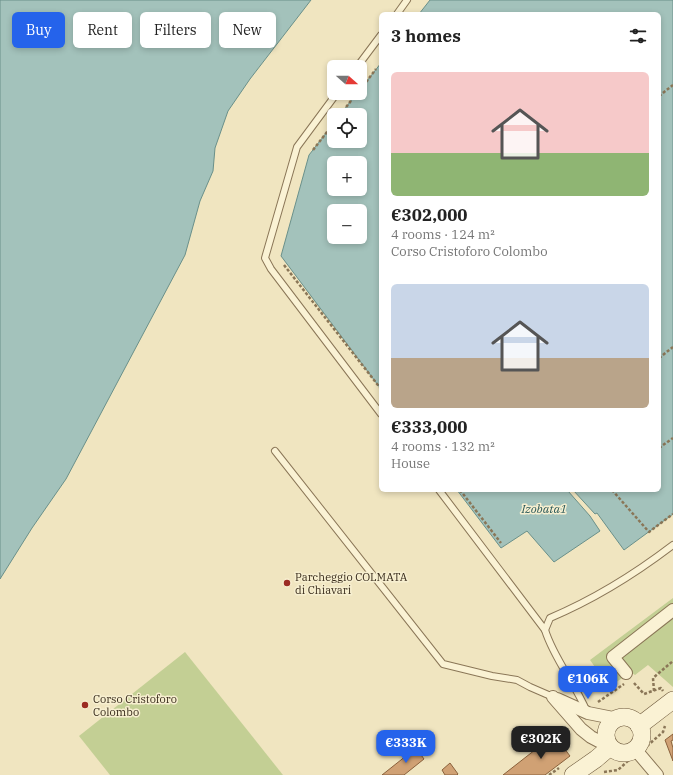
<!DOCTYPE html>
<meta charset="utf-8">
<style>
body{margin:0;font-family:"IBM Plex Serif",serif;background:#f2f2f2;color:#222;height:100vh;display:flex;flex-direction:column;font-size:15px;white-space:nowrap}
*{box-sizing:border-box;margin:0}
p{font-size:13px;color:#767676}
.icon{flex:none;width:22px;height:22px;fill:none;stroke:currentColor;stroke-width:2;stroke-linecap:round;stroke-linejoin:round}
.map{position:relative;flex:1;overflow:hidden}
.details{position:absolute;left:379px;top:12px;width:282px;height:480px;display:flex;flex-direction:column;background:#fff;border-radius:6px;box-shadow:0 2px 6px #0003}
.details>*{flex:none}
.top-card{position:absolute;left:12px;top:12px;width:307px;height:36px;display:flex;gap:8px}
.needle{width:26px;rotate:111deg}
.fabs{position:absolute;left:327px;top:60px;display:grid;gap:8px}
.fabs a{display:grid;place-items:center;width:40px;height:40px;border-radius:6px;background:#fff;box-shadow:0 2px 6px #0003;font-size:20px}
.price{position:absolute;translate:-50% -34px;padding:0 9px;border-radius:8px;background:#2563eb;color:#fff;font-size:13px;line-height:26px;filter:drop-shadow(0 1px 2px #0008)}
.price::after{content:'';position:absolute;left:50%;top:24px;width:12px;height:9px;margin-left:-6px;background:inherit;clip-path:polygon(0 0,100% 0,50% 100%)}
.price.on{background:#222;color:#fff}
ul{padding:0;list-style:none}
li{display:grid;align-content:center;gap:8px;height:212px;padding:0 12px}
li span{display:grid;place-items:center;height:124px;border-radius:6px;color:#555}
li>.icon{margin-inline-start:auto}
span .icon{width:72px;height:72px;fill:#fffc;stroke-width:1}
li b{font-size:17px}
h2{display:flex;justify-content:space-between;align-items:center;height:48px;padding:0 12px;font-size:17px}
.pill{padding:0 14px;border-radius:6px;background:#fff;box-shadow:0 2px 6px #0003;font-size:14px;line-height:36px}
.pill.on{background:#2563eb;color:#fff}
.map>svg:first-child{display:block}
.green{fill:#c3cf94}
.water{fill:#a3c2bb;stroke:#6a908a;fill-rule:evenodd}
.building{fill:#d0a174;stroke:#8a613c}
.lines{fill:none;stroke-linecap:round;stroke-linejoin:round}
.lane-casing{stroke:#8a7657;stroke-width:8}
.street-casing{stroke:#8a7657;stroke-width:14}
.secondary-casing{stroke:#6c573a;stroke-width:18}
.path{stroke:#8a7657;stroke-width:2.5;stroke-dasharray:3 2;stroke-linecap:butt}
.lane{stroke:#faf2d4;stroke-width:6}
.street{stroke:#faf2d4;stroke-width:12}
.secondary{stroke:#faf2d4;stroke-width:17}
.poi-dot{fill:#9c2c24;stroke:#f7efd0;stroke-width:1.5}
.labels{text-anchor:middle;stroke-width:3;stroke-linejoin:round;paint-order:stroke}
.poi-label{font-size:11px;fill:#392c1c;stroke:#f7efd0;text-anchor:start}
.water-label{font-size:12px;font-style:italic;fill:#2b5959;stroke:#f7efd0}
</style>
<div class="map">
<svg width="673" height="775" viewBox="0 0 673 775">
<rect width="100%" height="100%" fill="#f0e5c0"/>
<!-- green -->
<g class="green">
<path d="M 673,598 L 673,687 L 648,665 L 635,675 L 631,672 L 609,687 L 590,660 Z"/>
<path d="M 185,652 L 283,775 L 110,775 L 79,736 Z"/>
</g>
<!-- water -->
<g class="water">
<path d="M 0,0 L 311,0 L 250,79 L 228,111 L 215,148 L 213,171 L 200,201 L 185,255 L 66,479 L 32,528 L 0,579 Z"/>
<path d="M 430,0 L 673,0 L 673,514 L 624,550 L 597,513 L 595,514 L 573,490 L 659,490 L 659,14 L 419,14 Z"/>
<path d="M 381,63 L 381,389 L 281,256 L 309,155 L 334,123 L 334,141 L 360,141 L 360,115 L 340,115 L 357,93 L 360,93 L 360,90 ZM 334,163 L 360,163 L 360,189 L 334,189 ZM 334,211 L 360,211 L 360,237 L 334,237 Z"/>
<path d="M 457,490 L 569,490 L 568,491 L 590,516 L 600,531 L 554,562 L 527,531 L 501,548 Z"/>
</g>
<!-- building -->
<g class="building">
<path d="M 673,734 L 673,740 L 671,741 L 673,748 L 673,761 L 665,740 Z"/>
<path d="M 554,735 L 570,756 L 545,775 L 503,775 Z"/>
<path d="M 416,748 L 424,759 L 404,775 L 382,775 Z"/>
<path d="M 450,763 L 458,774 L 457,775 L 445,775 L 442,770 Z"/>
</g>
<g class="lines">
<!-- lane casing -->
<g class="lane-casing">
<g id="lane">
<path d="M 397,14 L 407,0"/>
<path d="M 357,67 L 381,35"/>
<path d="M 337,93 L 297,147 L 265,258 L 271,269 L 381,414"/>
<path d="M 275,451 L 443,664 L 492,676 L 517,680 L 530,687 L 553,697"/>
<path d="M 439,490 L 545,630"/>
<path d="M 587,712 C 575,683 554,659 545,630 L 550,618 C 595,599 635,574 673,545"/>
</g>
</g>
<!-- street casing -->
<g class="street-casing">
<g id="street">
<path d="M 626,673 L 613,657 L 673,610"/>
<path d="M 553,697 L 581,729 L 591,737 L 610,747"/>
<path d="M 557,699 L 588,713 L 618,719"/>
<path d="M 635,749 L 657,775"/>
</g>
</g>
<!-- secondary casing -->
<g class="secondary-casing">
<g id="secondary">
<circle cx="624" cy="735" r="18"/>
<path d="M 639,726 L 673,700"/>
<path d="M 573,775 L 596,759 L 610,747"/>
</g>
</g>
<!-- path -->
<g class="path">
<path d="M 360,90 L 376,69"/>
<path d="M 659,96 L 673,85"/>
<path d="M 340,115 L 357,93"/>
<path d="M 313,150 L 334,123"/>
<path d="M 284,265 L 381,389"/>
<path d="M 659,358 L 673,347"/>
<path d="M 659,448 L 673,438"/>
<path d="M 460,490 L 501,543"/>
<path d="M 612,490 L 649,532 L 673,514"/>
<path d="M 634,683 L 644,694 L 661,688 L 663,691"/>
<path d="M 654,691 L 653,678 L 673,661"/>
<path d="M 598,702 L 624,684"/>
<path d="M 647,746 L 663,732 L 665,726"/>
<path d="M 604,772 L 618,770 L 629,760"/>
<path d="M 549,775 L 559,768"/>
</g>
<!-- lane -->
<use href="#lane" class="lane"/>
<!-- street -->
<use href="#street" class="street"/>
<!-- secondary -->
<use href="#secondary" class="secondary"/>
</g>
<!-- markers -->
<g class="poi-dot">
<circle cx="287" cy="583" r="4"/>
<circle cx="85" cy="705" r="4"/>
</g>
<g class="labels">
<!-- poi labels -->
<g class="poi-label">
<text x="295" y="581">Parcheggio COLMATA<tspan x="295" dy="13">di Chiavari</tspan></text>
<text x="93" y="703">Corso Cristoforo<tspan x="93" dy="13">Colombo</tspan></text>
</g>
<!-- water labels -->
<g class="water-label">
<text x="544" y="513">Izobata1</text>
</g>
</g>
</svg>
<div class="fabs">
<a><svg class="needle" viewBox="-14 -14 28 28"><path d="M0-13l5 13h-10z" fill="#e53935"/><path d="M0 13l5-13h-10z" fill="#767676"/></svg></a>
<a><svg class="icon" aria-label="locate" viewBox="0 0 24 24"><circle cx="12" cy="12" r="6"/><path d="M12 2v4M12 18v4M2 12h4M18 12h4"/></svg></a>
<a>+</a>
<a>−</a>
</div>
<b class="price" style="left:588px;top:700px">€106K</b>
<b class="price on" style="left:541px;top:760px">€302K</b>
<b class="price" style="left:406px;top:764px">€333K</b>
<div class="top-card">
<a class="pill on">Buy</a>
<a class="pill">Rent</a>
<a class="pill">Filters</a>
<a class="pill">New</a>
</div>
<section class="details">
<h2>3 homes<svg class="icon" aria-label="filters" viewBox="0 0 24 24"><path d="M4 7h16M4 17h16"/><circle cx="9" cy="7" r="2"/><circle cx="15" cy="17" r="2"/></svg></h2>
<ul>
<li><span style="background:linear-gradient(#f6c9c9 65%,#8fb573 0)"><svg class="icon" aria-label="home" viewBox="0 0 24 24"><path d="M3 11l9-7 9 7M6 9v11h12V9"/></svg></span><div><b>€302,000</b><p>4 rooms · 124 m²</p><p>Corso Cristoforo Colombo</p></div></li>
<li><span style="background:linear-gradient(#c9d6e8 60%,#b9a48a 0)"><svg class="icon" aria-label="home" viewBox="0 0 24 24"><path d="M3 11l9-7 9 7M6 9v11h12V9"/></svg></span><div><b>€333,000</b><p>4 rooms · 132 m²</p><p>House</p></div></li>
</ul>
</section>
</div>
